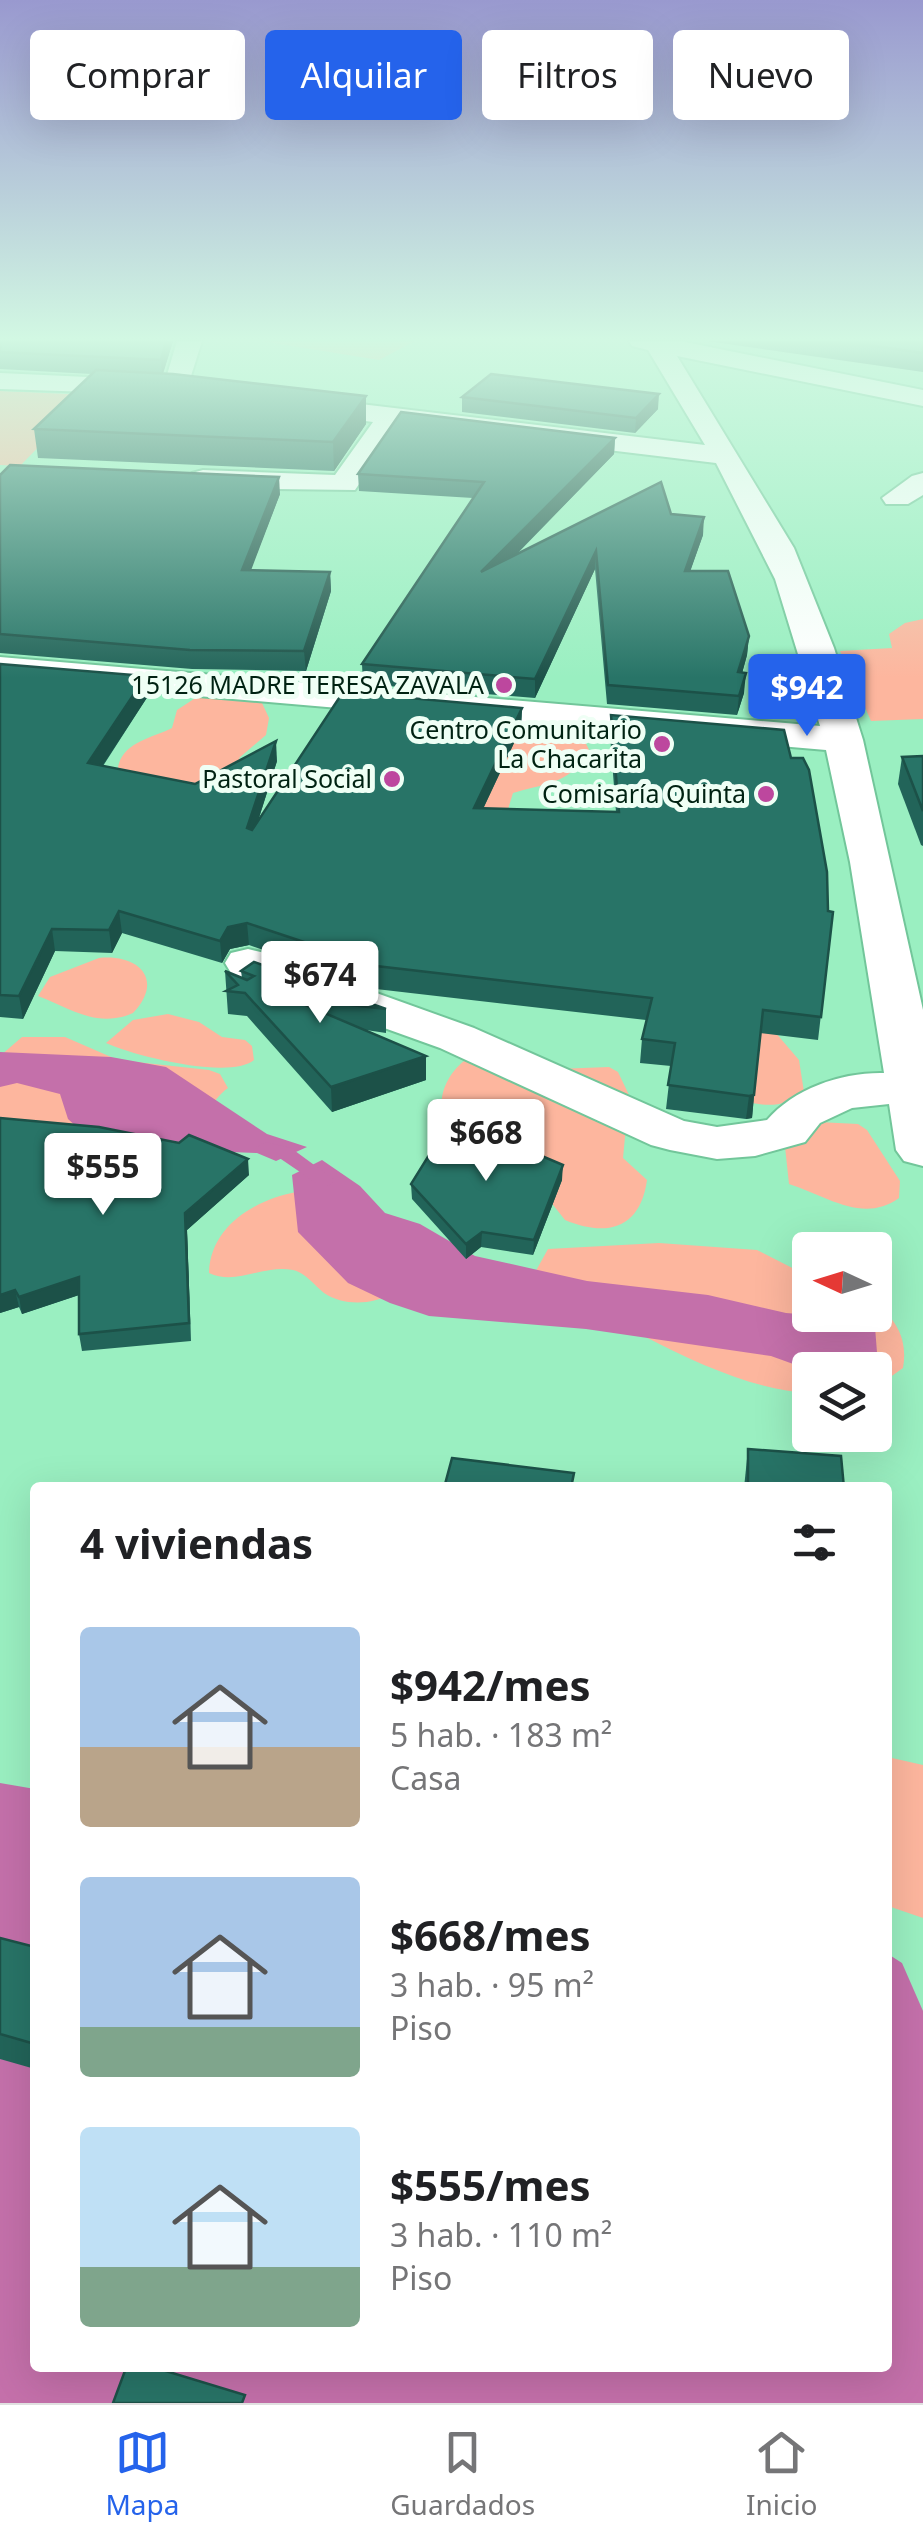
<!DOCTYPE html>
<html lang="es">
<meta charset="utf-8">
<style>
body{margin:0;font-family:"Noto Sans",sans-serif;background:#f6f6f6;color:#202124;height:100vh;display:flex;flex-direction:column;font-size:38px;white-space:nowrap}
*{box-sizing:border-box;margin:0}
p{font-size:32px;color:#757577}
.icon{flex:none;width:55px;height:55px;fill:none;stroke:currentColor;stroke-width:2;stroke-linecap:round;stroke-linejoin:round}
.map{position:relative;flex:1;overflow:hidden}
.side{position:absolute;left:30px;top:1482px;width:862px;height:890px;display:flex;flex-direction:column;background:#fff;border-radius:10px;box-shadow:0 10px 40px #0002}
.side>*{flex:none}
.guide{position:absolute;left:30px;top:30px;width:865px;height:90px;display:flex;gap:20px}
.needle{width:65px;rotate:274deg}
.tools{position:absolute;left:792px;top:1232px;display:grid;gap:20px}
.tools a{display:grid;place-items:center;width:100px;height:100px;border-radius:10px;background:#fff;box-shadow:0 10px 40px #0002;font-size:50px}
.price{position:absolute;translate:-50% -85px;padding:0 22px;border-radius:10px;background:#fff;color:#222;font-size:32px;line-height:65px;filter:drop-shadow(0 2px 5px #0008)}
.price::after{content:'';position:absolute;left:50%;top:60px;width:30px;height:22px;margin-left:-15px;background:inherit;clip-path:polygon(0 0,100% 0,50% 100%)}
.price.selected{background:#2563eb;color:#fff}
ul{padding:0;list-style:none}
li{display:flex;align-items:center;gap:30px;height:250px;padding:0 50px}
li span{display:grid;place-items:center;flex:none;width:280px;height:200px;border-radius:10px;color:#555}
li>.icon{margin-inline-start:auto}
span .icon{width:120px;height:120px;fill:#fffc;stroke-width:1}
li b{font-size:42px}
h2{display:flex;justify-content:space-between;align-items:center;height:120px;padding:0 50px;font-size:42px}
.chip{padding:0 35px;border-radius:10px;background:#fff;box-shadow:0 10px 40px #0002;font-size:35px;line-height:90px}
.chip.selected{background:#2563eb;color:#fff}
.dock{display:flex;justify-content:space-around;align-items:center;height:140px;border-top:2px solid #e0e0e0;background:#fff;font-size:28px;color:#757577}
.dock a{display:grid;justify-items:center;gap:5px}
.dock .selected{color:#2563eb}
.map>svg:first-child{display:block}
.green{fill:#fdb69e}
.water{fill:#c470aa}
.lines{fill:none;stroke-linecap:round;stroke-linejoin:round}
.stream{fill:#c470aa;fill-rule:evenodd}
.minor-casing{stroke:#72c69a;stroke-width:4}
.minor{fill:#fff;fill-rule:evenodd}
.wall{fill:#226459}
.shaded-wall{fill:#1c5148}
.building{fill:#287467;stroke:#1c5148;stroke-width:2.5}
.poi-dot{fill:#bd479e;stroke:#effff5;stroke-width:4}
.labels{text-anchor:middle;stroke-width:10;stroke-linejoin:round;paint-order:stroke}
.far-poi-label{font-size:25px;fill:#002212;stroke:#effff5;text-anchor:end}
</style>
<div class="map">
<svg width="923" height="2403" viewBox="0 0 923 2403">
<rect width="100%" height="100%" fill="#9aefc1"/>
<!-- green -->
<g class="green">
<path d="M 261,341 L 415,341 L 379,360 Z"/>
<path d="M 0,391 L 89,395 L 20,466 L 0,465 Z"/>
<path d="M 923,619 L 923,719 L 871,721 L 840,651 L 892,648 L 889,634 L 905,623 Z"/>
<path d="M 200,695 L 252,697 L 262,703 L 269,718 L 266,735 L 239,758 L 247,766 L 245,775 L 139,797 L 118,767 C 123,742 152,738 172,728 L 177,710 Z"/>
<path d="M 507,725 C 532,724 580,721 589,750 C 571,784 546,783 513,793 L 504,822 L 410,788 Z"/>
<path d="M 99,958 C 138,954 165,979 133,1013 C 97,1029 70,1008 38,996 L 50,977 Z"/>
<path d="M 168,1014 L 199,1022 L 222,1037 L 245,1040 L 252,1046 L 254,1060 C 230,1080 134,1056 106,1043 L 133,1020 Z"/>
<path d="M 775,1032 L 799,1060 L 804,1092 C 777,1114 751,1103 720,1094 L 736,1034 Z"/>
<path d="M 22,1037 L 65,1037 L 118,1060 L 209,1070 L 220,1074 L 228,1088 C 209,1101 204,1126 186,1139 L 0,1120 L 0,1056 Z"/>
<path d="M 470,1057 L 557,1069 L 609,1067 L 618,1072 L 629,1095 L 623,1158 L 647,1180 C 640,1230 606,1237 565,1220 L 546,1196 L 449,1124 C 431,1102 449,1069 470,1057 Z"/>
<path d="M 818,1122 L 858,1124 L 867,1130 L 900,1181 L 899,1198 C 863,1224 827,1196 789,1184 L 783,1128 Z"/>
<path d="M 296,1192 L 391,1294 C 372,1305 343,1306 324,1293 C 314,1285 306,1273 293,1270 C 263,1264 237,1286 209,1273 C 210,1227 254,1200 296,1192 Z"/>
<path d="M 659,1243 L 757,1250 L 810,1277 L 810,1315 L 875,1315 L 875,1304 C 897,1319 908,1340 903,1368 L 875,1388 L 875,1370 L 810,1370 L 810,1393 C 724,1390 610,1316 533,1276 L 548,1249 Z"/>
<path d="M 892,1758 L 923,1765 L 923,1918 L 888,1906 Z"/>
</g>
<!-- water -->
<g class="water">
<path d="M 0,1052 L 111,1057 L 166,1067 L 267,1134 L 307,1147 L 276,1161 L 257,1153 L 99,1147 L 68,1119 L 60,1094 L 17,1083 L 0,1087 Z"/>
<path d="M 322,1160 L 360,1186 L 385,1213 L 420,1224 L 475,1256 L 587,1281 L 708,1295 L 786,1313 L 824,1316 L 875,1327 L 879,1378 L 875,1378 L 875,1370 L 810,1370 L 771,1356 L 586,1329 L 429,1316 L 390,1303 L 348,1283 L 298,1232 L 292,1175 Z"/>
<path d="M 0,1783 L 35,1789 L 35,2368 L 888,2368 L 888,1954 L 902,1963 L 923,2011 L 923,2403 L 0,2403 Z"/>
</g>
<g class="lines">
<!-- stream -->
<path class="stream" d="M 265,1142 L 291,1148 L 336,1181 L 326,1187 L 319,1185 L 278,1157 L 258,1152 L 255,1148 Z"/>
<!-- minor casing -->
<g class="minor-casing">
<g id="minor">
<path d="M 177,341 L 202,341 L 185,395 L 0,389 L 0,373 L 153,380 L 164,385 Z"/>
<path d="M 629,341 L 680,341 L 923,390 L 923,406 L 677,356 L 794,548 L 834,648 L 863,740 L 923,1010 L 923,1166 L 904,1161 L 896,1150 L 889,1104 L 852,1108 L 820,1123 L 805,1142 L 755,1156 L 717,1159 L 670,1150 L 651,1145 L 440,1048 L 231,973 L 225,963 L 231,953 L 248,949 L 265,953 L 474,1028 L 684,1121 L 717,1127 L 767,1120 C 795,1088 842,1072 884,1073 L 850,862 L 826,750 L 0,679 L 0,657 L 820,726 L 775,579 L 716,463 L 399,425 L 355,490 L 203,488 L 192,485 L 188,479 L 192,473 L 203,470 L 335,475 L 373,422 L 283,410 L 279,404 L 283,398 L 293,396 L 705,445 L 648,350 L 632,346 Z"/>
<path d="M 923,473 L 923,495 L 908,504 L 886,504 L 882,498 L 912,476 Z"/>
</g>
</g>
<!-- minor -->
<use href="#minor" class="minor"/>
</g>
<!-- wall -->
<g class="wall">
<path d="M 0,341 L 173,341 L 163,373 L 366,424 L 334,471 L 38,458 L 34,429 L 92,374 L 0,369 Z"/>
<path d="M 707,341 L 923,341 L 923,372 Z"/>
<path d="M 462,397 L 658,409 L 635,433 L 462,412 Z"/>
<path d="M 615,438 L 614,454 L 516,555 L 671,514 L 703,535 L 690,571 L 749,636 L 747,655 L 742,673 L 744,693 L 737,715 L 607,704 L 595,569 L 535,698 L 363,684 L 362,664 L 473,498 L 359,491 L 358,474 Z"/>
<path d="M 0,475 L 280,494 L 250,571 L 330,572 L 331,591 L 306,671 L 192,669 L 0,653 Z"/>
<path d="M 0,664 L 148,696 L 103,766 L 195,784 L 277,761 L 258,821 L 522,708 L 521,728 L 483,809 L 616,812 L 610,735 L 611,715 L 828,911 L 833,912 L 818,1040 L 760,1033 L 752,1118 L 746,1119 L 666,1109 L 671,1066 L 640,1063 L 642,1039 L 646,1020 L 376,989 L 249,945 L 230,949 L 222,963 L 122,933 L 112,953 L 55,951 L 23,1019 L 0,1017 Z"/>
<path d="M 923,756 L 923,846 L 921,845 L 898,784 L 902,757 Z"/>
<path d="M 225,971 L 242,978 L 241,971 L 386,1009 L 386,1033 L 366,1030 L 426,1056 L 426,1080 L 332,1112 L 247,1016 L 228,1014 Z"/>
<path d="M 0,1118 L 249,1175 L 187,1230 L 191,1341 L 82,1351 L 79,1334 L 79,1295 L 22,1314 L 19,1307 L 0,1313 Z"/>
<path d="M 562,1180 L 533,1255 L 481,1247 L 466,1259 L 412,1199 L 411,1184 Z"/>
<path d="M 748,1449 L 844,1488 L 744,1488 Z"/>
<path d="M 0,1938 L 35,1947 L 35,2069 L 0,2059 Z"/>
</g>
<!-- shaded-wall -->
<g class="shaded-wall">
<path d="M 166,341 L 173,341 L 162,377 L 161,360 Z"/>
<path d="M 659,394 L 658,409 L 635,433 L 636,418 Z"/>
<path d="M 366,396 L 366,424 L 334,471 L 333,442 Z"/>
<path d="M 615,438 L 614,454 L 481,590 L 481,572 Z"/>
<path d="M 279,477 L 280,494 L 244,589 L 242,570 Z"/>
<path d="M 704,517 L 703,535 L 684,589 L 685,571 Z"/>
<path d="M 596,551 L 595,569 L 535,698 L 535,679 Z"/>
<path d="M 330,572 L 331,591 L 306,671 L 304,651 Z"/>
<path d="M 749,636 L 747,655 L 737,692 L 738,672 Z"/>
<path d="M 746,673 L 744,693 L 737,715 L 739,696 Z"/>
<path d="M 146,676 L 148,696 L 91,783 L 88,763 Z"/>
<path d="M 522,708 L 521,728 L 473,830 L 474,808 Z"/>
<path d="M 276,741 L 277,761 L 249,849 L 247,828 Z"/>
<path d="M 119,911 L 122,933 L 112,953 L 109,930 Z"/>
<path d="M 247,923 L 249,945 L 230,949 L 222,963 L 220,941 L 228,927 Z"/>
<path d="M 52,929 L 55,951 L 23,1019 L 19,996 Z"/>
<path d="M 426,1056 L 426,1080 L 332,1112 L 331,1087 Z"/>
<path d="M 754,1095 L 752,1118 L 746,1119 L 749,1096 Z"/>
<path d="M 248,1159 L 249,1175 L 187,1230 L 191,1341 L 185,1213 Z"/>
<path d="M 563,1165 L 562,1180 L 533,1255 L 534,1240 Z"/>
<path d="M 482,1232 L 481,1247 L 466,1259 L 466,1244 Z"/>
<path d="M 79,1277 L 82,1294 L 22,1314 L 19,1297 Z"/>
<path d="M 15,1290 L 19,1307 L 0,1313 L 0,1295 Z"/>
</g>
<!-- building -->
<g class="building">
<path d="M 0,341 L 166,341 L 161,360 L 0,352 Z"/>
<path d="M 840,341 L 923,341 L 923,353 Z"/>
<path d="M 96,370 L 173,374 L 366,396 L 333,442 L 34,429 Z"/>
<path d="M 491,374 L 659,394 L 636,418 L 462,397 Z"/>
<path d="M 401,412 L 615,438 L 481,572 L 661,482 L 671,514 L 704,517 L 685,571 L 728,571 L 749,636 L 738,672 L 746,673 L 739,696 L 608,685 L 596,551 L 535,679 L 362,664 L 484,482 L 358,474 Z"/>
<path d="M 10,465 L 279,477 L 242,570 L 330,572 L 304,651 L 190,650 L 0,634 L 0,475 Z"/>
<path d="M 0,664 L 146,676 L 88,763 L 195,784 L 276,741 L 247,828 L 252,830 L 343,692 L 522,708 L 474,808 L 619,812 L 611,715 L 784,730 L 791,758 L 803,758 L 809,770 L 827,872 L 828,911 L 833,912 L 821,1017 L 763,1010 L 754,1095 L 749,1096 L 668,1085 L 675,1043 L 642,1039 L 652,998 L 376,966 L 247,923 L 228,927 L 220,941 L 119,911 L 109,930 L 52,929 L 19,996 L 0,995 Z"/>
<path d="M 923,756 L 923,811 L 902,757 Z"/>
<path d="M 254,962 L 386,1009 L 289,998 L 426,1056 L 331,1087 L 245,993 L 226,991 L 238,985 L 225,971 L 247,980 L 254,976 L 241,971 Z"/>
<path d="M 0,1118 L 99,1127 L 179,1143 L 189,1135 L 248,1159 L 185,1213 L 189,1323 L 79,1334 L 79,1277 L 19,1297 L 15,1290 L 0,1295 Z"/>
<path d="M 452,1118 L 563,1165 L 534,1240 L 482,1232 L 466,1244 L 411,1184 Z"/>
<path d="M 748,1449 L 841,1456 L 844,1488 L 748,1488 Z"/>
<path d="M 452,1458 L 574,1473 L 571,1488 L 444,1488 Z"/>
<path d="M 0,1938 L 35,1947 L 35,2044 L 0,2034 Z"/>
<path d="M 126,2368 L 156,2368 L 245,2395 L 242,2403 L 113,2403 Z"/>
</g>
<!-- sky -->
<linearGradient id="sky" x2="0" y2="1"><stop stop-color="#9999cf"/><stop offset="0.5" stop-color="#d2f8e3"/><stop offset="1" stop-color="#d2f8e3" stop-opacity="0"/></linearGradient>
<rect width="923" height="678" fill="url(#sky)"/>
<!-- markers -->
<g class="poi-dot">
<circle cx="504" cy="685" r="10"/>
<circle cx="662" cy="744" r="10"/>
<circle cx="392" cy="779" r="10"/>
<circle cx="766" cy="794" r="10"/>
</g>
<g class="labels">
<!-- far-poi labels -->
<g class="far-poi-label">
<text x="484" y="694">15126 MADRE TERESA ZAVALA</text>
<text x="642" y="739">Centro Comunitario<tspan x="642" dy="29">La Chacarita</tspan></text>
<text x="372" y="788">Pastoral Social</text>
<text x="746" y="803">Comisaría Quinta</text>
</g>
</g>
</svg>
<div class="tools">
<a><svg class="needle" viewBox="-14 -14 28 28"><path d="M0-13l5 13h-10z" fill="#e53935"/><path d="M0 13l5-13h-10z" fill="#757577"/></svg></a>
<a><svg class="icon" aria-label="layers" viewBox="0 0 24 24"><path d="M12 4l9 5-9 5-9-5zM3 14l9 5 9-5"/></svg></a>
</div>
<b class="price selected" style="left:807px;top:739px">$942</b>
<b class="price" style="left:320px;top:1026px">$674</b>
<b class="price" style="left:486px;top:1184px">$668</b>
<b class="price" style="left:103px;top:1218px">$555</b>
<div class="guide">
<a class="chip">Comprar</a>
<a class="chip selected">Alquilar</a>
<a class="chip">Filtros</a>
<a class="chip">Nuevo</a>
</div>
<section class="side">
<h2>4 viviendas<svg class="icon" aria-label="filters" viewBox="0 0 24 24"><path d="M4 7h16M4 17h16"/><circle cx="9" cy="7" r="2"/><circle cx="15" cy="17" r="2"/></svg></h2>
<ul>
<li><span style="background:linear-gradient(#a9c7e8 60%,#b9a48a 0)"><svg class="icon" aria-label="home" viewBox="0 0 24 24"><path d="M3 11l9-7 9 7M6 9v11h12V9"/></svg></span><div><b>$942/mes</b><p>5 hab. · 183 m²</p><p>Casa</p></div></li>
<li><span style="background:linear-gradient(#a9c7e8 75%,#7fa58c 0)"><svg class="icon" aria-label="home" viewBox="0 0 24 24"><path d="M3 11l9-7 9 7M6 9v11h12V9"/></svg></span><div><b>$668/mes</b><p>3 hab. · 95 m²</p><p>Piso</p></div></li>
<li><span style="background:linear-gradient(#bfe0f5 70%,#7fa58c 0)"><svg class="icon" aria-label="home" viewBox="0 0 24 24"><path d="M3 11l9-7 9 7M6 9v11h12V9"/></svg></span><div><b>$555/mes</b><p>3 hab. · 110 m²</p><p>Piso</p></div></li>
</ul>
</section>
</div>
<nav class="dock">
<a class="selected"><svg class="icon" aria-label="map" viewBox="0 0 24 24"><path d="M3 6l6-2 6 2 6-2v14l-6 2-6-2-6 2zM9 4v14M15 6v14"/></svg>Mapa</a>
<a><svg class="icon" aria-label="saved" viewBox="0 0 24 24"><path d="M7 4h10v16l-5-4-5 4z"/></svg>Guardados</a>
<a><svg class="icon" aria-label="home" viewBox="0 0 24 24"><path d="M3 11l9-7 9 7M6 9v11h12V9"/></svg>Inicio</a>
</nav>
